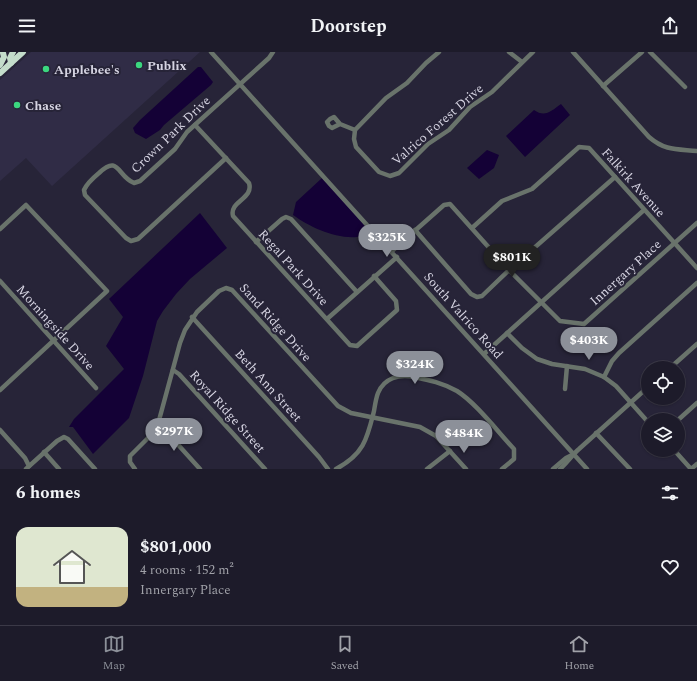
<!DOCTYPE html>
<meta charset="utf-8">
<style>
body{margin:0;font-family:Spectral,serif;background:#252432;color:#f1f3f6;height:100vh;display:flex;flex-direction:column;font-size:15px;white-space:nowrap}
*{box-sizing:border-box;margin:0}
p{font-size:13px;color:#a0a1a8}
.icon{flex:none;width:22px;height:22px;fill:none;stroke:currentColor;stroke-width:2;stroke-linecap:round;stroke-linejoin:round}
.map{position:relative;height:417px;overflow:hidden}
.side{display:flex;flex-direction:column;background:#1d1b2a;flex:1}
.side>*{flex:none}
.fabs{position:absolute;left:641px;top:309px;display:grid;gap:8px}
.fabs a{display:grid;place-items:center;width:44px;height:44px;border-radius:50%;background:#1d1b2a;box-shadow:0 1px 3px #0004,0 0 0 1px #3b3947;font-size:20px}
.price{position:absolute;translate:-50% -34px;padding:0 9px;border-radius:14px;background:#8c9099;color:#fff;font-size:13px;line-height:26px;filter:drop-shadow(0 1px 2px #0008)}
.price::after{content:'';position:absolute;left:50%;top:24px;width:12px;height:9px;margin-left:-6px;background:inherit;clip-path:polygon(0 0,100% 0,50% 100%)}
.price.current{background:#222;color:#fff}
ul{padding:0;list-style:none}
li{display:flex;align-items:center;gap:12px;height:100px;padding:0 16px}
li span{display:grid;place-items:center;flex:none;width:112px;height:80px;border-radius:12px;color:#555}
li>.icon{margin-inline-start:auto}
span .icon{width:48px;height:48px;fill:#fffc;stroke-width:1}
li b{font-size:17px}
h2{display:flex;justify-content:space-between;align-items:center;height:48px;padding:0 16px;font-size:17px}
header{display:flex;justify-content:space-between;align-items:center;height:52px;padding:0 16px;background:#1d1b2a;font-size:18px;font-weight:700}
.dock{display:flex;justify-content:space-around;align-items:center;height:56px;border-top:1px solid #3b3947;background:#1d1b2a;font-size:11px;color:#a0a1a8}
.dock a{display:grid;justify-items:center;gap:2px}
.dock .current{color:#8c9099}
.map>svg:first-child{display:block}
.built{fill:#302c46}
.water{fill:#140136}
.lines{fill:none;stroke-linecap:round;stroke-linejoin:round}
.minor{stroke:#69736b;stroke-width:4.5}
.highway{stroke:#c4ddcb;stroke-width:6}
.poi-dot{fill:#3bd77f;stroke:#272438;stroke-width:1.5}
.labels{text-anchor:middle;stroke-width:4;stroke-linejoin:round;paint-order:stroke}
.poi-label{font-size:13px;font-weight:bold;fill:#d6d4e2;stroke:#272438;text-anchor:start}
.street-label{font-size:13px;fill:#d6d4e2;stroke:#272438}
</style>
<header><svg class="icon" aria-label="menu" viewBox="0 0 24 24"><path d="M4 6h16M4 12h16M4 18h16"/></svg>Doorstep<svg class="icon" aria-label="share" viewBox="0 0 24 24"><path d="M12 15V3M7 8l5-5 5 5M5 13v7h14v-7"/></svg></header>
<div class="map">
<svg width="697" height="417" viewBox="0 0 697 417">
<rect width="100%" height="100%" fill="#272438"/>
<!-- built -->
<path class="built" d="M 31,0 L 200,0 L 52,134 L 26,106 L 0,129 L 0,28 Z"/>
<!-- water -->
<g class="water">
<path d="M 198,15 L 201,15 L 213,30 L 211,33 L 164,73 L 160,78 L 146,87 L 135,81 L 133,76 L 140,68 Z"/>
<path d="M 561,52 L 570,63 L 525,105 L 506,84 L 534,58 C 545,66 551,59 561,52 Z"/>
<path d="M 487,98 L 499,103 L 494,116 L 479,127 L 467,116 Z"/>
<path d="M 322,126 L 372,181 C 367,182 362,184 357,185 C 335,187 310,175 293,163 L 296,150 Z"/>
<path d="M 200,161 L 227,196 L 190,227 L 176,242 L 163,259 L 157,269 L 143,324 L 129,366 L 93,402 L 73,375 L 69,375 L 74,367 L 124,317 L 106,294 L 123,265 L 109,247 Z"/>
</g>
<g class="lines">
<!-- minor -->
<g class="minor">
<path d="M 211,0 L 587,417"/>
<path d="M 439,0 L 426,11 L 407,31 L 386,46 L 355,78 L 354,87 L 356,95 L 379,120 L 390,124 L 399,121 L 428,92 L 449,78 L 470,55 L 492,40 L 533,0"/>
<path d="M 509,0 L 522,10"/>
<path d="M 573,0 L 649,85 C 665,99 677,97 697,99"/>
<path d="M 650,0 L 685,35"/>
<path d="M 603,34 L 642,0"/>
<path d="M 340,72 L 332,76 L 329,74 L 327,70 L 330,67 L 334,65 L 340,72 L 355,78"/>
<path d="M 195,73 L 249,131 C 254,147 229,149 233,164 L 350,293 L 357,294 L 397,258 L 396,249 L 374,224"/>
<path d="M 226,106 L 138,187 L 131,189 L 126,186 L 85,143 L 84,138 C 87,131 93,126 99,121 C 119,102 117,124 134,131 L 140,129 L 175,97 L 187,80 L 269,6 L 273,0"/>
<path d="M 472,176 L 502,149 L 532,137 L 579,95 L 589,96 L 697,216"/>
<path d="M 0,177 L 26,153 L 107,239 L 0,338"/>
<path d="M 415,178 L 471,242 L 477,245 L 482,244 L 509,218 L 615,125"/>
<path d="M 256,190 L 282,167 L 286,165 L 291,167 L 357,240"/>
<path d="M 392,199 L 444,153 L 450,152 L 509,218 L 560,269 L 584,272 L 697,171"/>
<path d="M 0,229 L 96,336"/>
<path d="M 192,265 L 319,405 L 328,417"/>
<path d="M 327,267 L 397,205"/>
<path d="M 507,281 L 522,296 L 537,307 L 552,312 L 585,317 L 604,325 L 616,334 L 648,370"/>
<path d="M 484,302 L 644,158"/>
<path d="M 670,316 L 697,292"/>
<path d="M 173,318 L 179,322 L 265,417"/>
<path d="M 604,325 L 612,309 L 619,301 L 697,231"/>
<path d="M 565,337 L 567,314"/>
<path d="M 678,368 L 697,351"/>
<path d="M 158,372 L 163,376 L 200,417"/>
<path d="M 0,378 L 25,406 L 29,414"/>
<path d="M 596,381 L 630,417"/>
<path d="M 674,398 L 691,417"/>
<path d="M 44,400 L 59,417"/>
<path d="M 26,417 L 57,389 L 64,385 L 68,387 L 95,417"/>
<path d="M 135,417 L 130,410 L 130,404 L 150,384 L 158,372 L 180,291 L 185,278 L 197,260 L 219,239 L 226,236 L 232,238 L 338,354 L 351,361 L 420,375 L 436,384 L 466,417"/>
<path d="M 336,417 C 364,402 367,387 374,359 C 375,353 376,346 378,341 C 384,326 399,322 414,325 C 429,328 443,331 457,339 C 476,351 498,380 514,397 L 514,407 L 502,417"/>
<path d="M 427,417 L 450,399"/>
<path d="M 553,417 L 566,406 L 574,402"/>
<path d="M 560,417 C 567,411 572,403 579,397 L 648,335"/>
<path d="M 691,417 L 697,412"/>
</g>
<!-- highway -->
<g class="highway">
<path d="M 11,11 L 10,6 L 13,0"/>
<path d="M 0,13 L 4,5 L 3,1"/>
<path d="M 0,21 L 23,0"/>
</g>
</g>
<!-- markers -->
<g class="poi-dot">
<circle cx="139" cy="13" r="4"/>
<circle cx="46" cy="17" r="4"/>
<circle cx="17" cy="53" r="4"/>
</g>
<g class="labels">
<!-- poi labels -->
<g class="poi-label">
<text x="147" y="18">Publix</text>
<text x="54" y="22">Applebee's</text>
<text x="25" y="58">Chase</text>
</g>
<!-- street labels -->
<g class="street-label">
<text transform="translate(437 72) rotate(-41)" y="5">Valrico Forest Drive</text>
<text transform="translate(170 82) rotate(-44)" y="5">Crown Park Drive</text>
<text transform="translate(634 130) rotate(48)" y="5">Falkirk Avenue</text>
<text transform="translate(294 215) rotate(48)" y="5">Regal Park Drive</text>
<text transform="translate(625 220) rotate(-42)" y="5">Innergary Place</text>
<text transform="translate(464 263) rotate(48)" y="5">South Valrico Road</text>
<text transform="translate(276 270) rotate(48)" y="5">Sand Ridge Drive</text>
<text transform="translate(56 275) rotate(48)" y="5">Morningside Drive</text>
<text transform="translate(269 333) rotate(48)" y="5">Beth Ann Street</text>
<text transform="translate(228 359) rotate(48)" y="5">Royal Ridge Street</text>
</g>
</g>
</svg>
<div class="fabs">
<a><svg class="icon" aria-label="locate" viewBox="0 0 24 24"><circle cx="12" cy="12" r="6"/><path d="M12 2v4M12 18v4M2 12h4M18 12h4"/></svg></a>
<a><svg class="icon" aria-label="layers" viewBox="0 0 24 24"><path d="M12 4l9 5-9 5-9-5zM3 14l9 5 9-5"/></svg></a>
</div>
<b class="price" style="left:387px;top:206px">$325K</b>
<b class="price current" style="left:512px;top:226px">$801K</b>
<b class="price" style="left:589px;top:309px">$403K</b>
<b class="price" style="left:415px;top:333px">$324K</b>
<b class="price" style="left:174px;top:400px">$297K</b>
<b class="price" style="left:464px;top:402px">$484K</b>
</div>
<section class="side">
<h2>6 homes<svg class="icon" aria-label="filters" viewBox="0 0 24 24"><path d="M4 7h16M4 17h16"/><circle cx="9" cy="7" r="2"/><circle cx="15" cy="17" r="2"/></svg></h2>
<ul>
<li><span style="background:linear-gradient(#dfe7d0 75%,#c2b280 0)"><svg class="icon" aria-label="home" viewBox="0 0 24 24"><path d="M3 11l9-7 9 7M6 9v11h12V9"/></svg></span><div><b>$801,000</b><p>4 rooms · 152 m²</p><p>Innergary Place</p></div><svg class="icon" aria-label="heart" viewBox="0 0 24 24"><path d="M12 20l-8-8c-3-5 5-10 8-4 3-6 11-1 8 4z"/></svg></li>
</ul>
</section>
<nav class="dock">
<a class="current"><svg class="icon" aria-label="map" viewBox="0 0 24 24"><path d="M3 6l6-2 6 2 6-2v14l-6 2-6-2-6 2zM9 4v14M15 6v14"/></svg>Map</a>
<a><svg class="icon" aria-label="saved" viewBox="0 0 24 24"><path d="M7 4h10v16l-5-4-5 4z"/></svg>Saved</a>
<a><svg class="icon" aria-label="home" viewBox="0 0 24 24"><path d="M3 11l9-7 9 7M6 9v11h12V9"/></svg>Home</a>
</nav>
